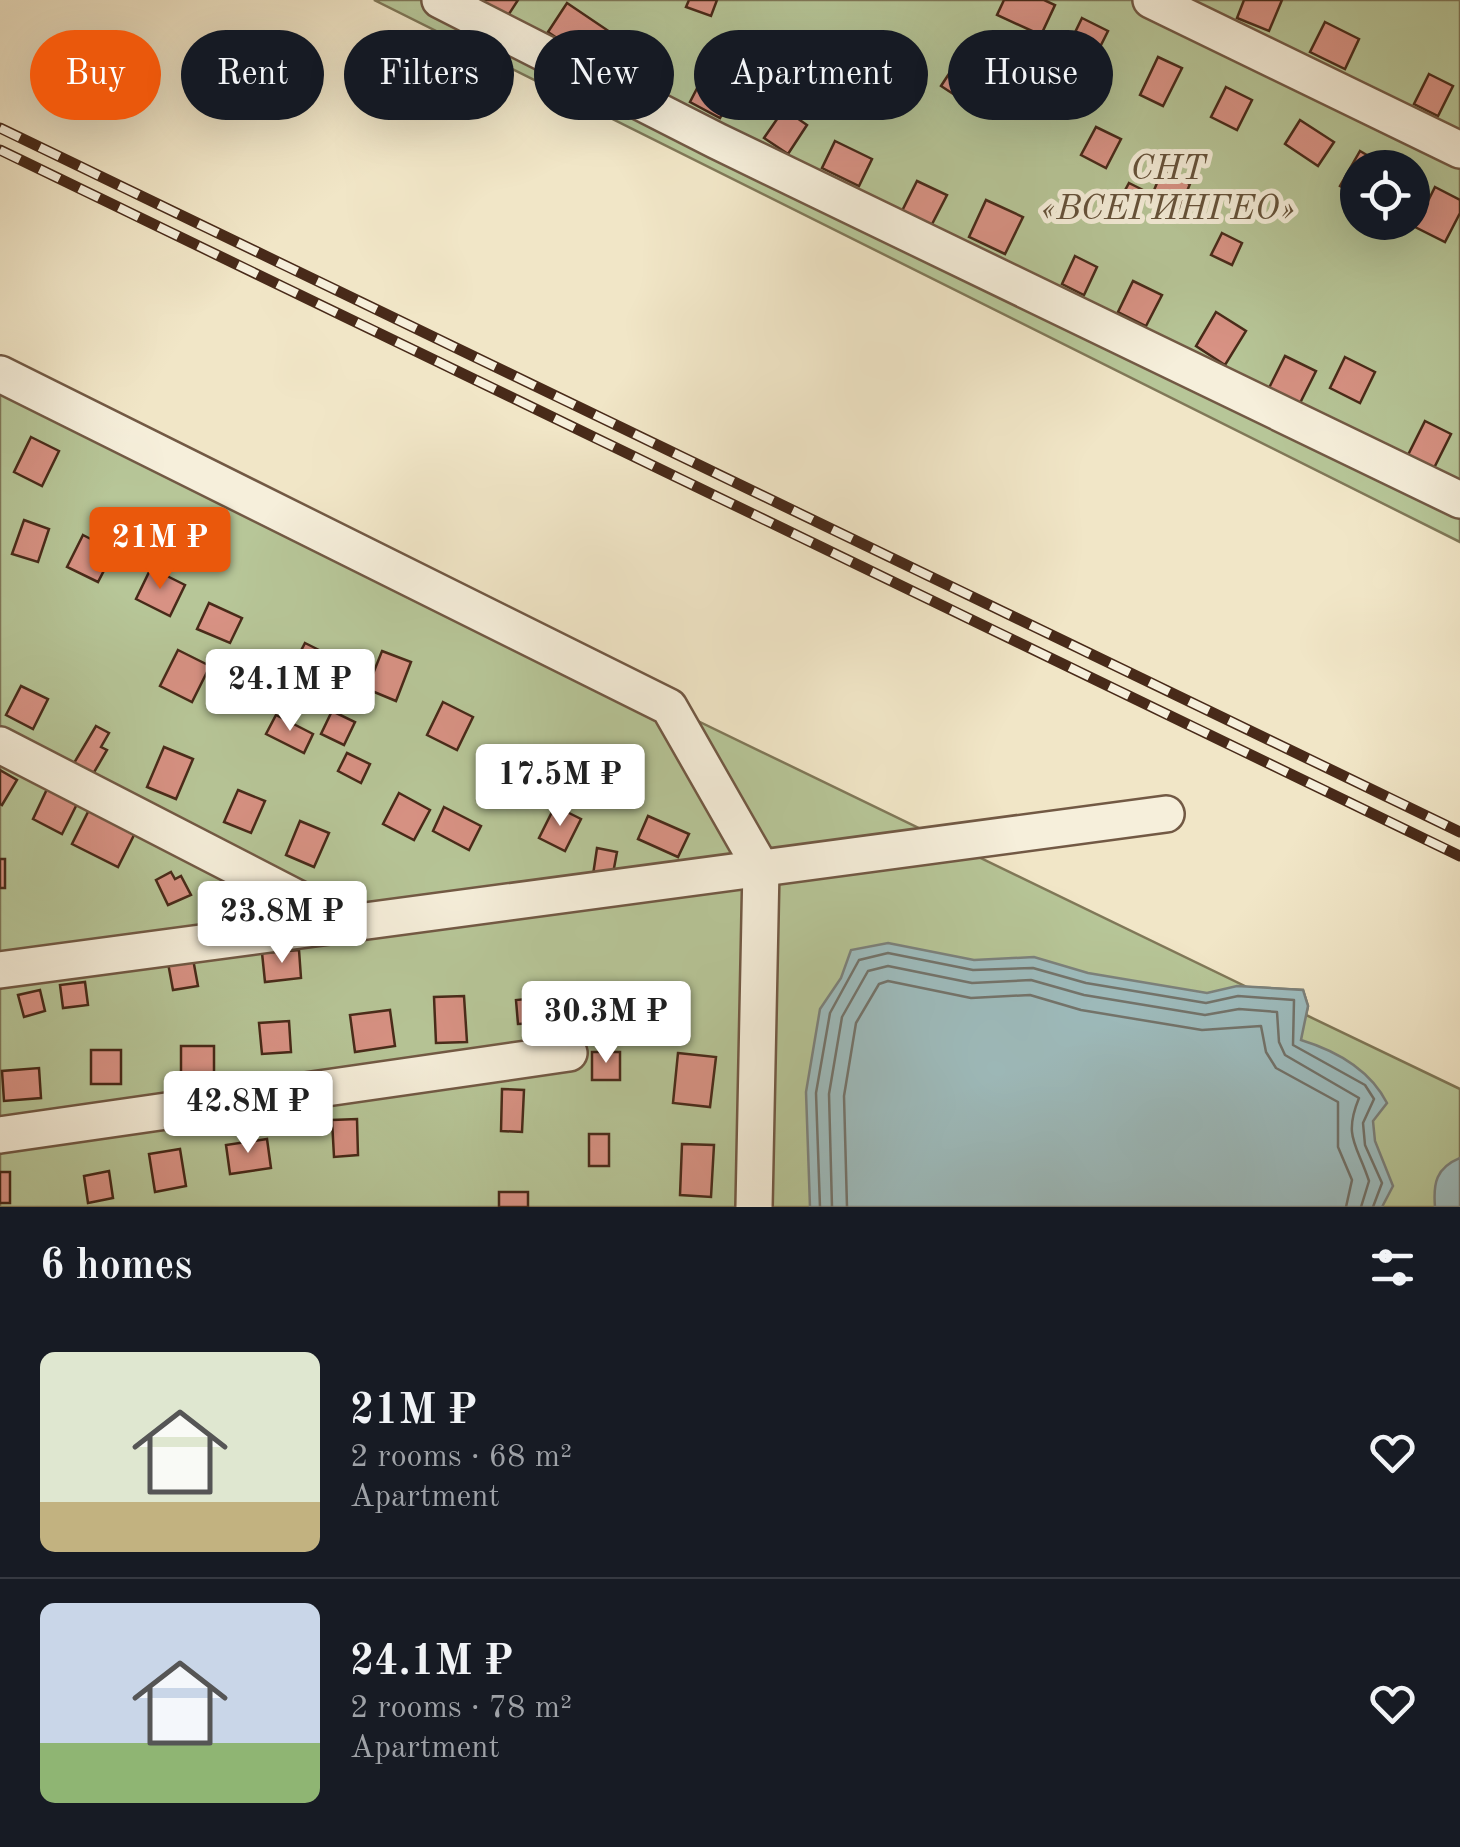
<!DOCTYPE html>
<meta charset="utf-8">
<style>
body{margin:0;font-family:"Old Standard TT",serif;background:#20242c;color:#f1f3f6;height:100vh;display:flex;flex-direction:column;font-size:38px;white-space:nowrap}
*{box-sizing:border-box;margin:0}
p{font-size:32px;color:#9ea1a6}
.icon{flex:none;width:55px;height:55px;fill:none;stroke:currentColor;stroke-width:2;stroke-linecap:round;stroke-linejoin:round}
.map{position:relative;height:1207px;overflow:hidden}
.side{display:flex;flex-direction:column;background:#171b24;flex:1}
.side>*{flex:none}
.top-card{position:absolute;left:30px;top:30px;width:1400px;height:90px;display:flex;gap:20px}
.controls{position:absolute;left:1340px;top:150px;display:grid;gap:20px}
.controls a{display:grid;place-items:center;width:90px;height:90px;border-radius:50%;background:#171b24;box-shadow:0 10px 40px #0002;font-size:50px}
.price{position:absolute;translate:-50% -85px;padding:0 22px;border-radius:10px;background:#fff;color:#222;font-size:32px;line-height:65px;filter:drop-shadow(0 2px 5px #0008)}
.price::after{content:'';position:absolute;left:50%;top:60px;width:30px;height:22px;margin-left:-15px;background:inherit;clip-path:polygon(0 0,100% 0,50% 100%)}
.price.selected{background:#ea580c;color:#fff}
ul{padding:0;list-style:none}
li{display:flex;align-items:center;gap:30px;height:250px;padding:0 40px}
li+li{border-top:2px solid #363941}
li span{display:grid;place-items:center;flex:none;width:280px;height:200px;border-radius:15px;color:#555}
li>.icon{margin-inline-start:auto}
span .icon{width:120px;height:120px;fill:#fffc;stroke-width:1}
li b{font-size:42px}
h2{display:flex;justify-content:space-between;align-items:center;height:120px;padding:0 40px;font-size:42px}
.chip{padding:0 35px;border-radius:45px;background:#171b24;box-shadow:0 10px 40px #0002;font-size:35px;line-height:90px}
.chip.selected{background:#ea580c;color:#fff}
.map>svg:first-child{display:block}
.green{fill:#b7c698;stroke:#807858;stroke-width:2.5;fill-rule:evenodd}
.water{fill:#9ebdbf;stroke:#7c827d;stroke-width:2.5}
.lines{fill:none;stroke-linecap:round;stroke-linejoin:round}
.shore{stroke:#73746c;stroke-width:2.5}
.building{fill:#d89284;stroke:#482a19;stroke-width:2.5}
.minor-casing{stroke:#725944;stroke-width:40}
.minor{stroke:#f6efdb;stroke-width:35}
.rail-casing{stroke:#482a19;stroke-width:11}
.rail{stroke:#f6efdb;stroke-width:8;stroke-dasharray:22;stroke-linecap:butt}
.labels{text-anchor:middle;stroke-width:10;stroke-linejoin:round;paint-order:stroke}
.park-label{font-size:35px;font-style:italic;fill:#645139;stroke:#f6efdb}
</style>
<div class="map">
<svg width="1460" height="1207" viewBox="0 0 1460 1207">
<rect width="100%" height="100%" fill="#f1e6c7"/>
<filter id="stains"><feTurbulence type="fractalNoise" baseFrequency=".002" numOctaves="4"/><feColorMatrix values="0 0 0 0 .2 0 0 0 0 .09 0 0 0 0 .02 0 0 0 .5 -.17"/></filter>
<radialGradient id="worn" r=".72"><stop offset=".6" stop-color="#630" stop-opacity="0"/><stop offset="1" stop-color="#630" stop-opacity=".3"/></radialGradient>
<!-- green -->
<g class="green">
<path d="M 374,0 L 1460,0 L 1460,542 ZM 1358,168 L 1412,168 L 1412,222 L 1358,222 Z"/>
<path d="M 0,374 L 669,707 L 1247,987 L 1303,990 L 1308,1006 L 1306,1015 L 1460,1089 L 1460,1207 L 0,1207 Z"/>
</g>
<!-- water -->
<g class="water">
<path d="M 888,943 L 974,960 L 1034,957 L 1088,973 L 1207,993 L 1237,986 L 1303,990 L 1308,1006 L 1301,1040 C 1337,1051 1370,1070 1387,1103 L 1373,1121 L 1375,1141 L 1393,1186 L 1382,1207 L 810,1207 L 806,1092 L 820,1009 L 841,978 L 851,950 Z"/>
<path d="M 1460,1158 L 1460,1207 L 1435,1207 C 1433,1183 1436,1168 1460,1158 Z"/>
</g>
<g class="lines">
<!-- shore -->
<g class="shore">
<path d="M 820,1207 L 816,1093 L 830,1013 L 859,960 L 888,953 L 973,970 L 1033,968 L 1086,983 L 1206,1003 L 1238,996 L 1294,1000 L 1293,1045 L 1365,1085 L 1374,1099 L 1363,1123 L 1365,1145 L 1382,1183 L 1373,1207"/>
<path d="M 832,1207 L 829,1094 L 842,1017 L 868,971 L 888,966 L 972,983 L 1031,980 L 1084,995 L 1205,1015 L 1239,1009 L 1277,1012 L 1279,1042 L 1285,1055 L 1359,1098 C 1343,1137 1357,1144 1369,1181 L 1361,1207"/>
<path d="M 847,1207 L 844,1096 L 856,1023 L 879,984 L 888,981 L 971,998 L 1030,995 L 1081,1010 L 1202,1030 L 1261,1026 L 1266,1052 L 1276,1068 L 1338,1102 L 1338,1147 L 1352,1180 L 1346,1207"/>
</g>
</g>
<!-- building -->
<g class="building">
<path d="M 480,0 L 518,0 L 507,17 Z"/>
<path d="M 689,0 L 717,0 L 711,16 L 686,7 Z"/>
<path d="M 1004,0 L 1044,0 L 1055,5 L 1041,35 L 997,15 Z"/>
<path d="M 1244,0 L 1282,0 L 1269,31 L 1237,18 Z"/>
<path d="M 567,3 L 610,32 L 591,61 L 548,32 Z"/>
<path d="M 1082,18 L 1108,31 L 1093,61 L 1067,49 Z"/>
<path d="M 1325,22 L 1359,39 L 1345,69 L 1310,52 Z"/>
<path d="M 833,39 L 857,51 L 847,71 L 823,58 Z"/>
<path d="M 630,56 L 667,71 L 661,88 L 623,73 Z"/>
<path d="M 960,57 L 986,74 L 967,103 L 941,86 Z"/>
<path d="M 1158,57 L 1182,68 L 1163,106 L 1140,95 Z"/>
<path d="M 706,71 L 737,87 L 720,118 L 690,102 Z"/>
<path d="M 1429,74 L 1453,86 L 1438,116 L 1414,104 Z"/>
<path d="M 1226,87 L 1252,100 L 1237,130 L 1211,117 Z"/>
<path d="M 784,109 L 807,125 L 788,154 L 764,138 Z"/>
<path d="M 1300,120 L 1334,142 L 1318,166 L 1285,144 Z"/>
<path d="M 1096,127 L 1121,139 L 1106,168 L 1081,155 Z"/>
<path d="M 835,141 L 872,159 L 859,186 L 822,168 Z"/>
<path d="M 1360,151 L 1389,168 L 1358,168 L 1358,196 L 1340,186 Z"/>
<path d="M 1162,171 L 1190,184 L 1180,208 L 1152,195 Z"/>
<path d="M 917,181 L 947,195 L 930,228 L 901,213 Z"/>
<path d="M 1129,183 L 1147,192 L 1135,216 L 1116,207 Z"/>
<path d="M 1435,187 L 1460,200 L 1460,213 L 1445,242 L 1415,227 Z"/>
<path d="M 986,200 L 1023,217 L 1005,254 L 969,237 Z"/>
<path d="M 1222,233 L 1242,243 L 1232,265 L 1211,255 Z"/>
<path d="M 1075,256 L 1097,267 L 1084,295 L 1062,284 Z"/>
<path d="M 1133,281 L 1162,295 L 1146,326 L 1118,312 Z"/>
<path d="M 1216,312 L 1246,331 L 1225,365 L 1196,346 Z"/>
<path d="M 1285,356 L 1316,371 L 1299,405 L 1268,390 Z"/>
<path d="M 1345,357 L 1375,372 L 1360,403 L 1330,388 Z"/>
<path d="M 1425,421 L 1451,434 L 1434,468 L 1408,455 Z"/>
<path d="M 31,437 L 59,451 L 42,486 L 14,472 Z"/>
<path d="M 24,520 L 49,529 L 38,562 L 12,554 Z"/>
<path d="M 83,535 L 114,551 L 98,582 L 67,567 Z"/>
<path d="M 151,568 L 185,585 L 170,616 L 136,599 Z"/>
<path d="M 209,603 L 242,618 L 230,643 L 197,629 Z"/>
<path d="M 305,643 L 337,659 L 320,694 L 287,678 Z"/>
<path d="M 178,650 L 210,666 L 192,702 L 160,686 Z"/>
<path d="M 382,651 L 411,662 L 396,701 L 367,689 Z"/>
<path d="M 21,686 L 48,699 L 33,729 L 6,715 Z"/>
<path d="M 443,702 L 473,717 L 457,750 L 427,735 Z"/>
<path d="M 332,711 L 355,722 L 344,745 L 321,734 Z"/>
<path d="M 276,715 L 313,734 L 304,753 L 266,734 Z"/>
<path d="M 96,726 L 109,733 L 101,747 L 107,750 L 93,774 L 74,763 Z"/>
<path d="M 515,746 L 541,759 L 525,793 L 498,780 Z"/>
<path d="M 164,747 L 193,759 L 176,799 L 147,787 Z"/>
<path d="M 347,753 L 370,764 L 361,783 L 338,771 Z"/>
<path d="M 0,770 L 17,780 L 2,805 L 0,804 Z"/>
<path d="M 48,787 L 78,802 L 62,834 L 33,819 Z"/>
<path d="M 238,790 L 265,801 L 251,833 L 224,822 Z"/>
<path d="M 399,793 L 430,810 L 414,840 L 383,824 Z"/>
<path d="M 91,806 L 137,829 L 118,867 L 72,844 Z"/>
<path d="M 555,806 L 581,819 L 565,851 L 539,838 Z"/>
<path d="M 444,807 L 481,826 L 469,850 L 433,831 Z"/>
<path d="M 648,816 L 689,834 L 678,857 L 638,839 Z"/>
<path d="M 300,821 L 329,833 L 314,867 L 286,855 Z"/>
<path d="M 597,848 L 617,852 L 612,879 L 593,875 Z"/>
<rect x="0" y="859" width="5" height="29"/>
<path d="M 228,870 L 251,880 L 240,907 L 217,898 Z"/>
<path d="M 171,872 L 175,879 L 181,876 L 191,895 L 168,905 L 156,880 Z"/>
<path d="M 299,950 L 301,978 L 265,982 L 262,953 Z"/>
<path d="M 193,959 L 198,986 L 173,990 L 168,963 Z"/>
<path d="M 85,982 L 88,1005 L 63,1008 L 60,985 Z"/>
<path d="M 40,990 L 45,1011 L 24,1017 L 18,995 Z"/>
<path d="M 464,996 L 467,1042 L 436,1043 L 434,997 Z"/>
<path d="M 536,998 L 538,1023 L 518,1024 L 516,1000 Z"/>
<path d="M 390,1010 L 395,1046 L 355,1052 L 350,1015 Z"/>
<path d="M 289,1021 L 291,1052 L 262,1054 L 259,1023 Z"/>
<rect x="181" y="1046" width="33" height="27"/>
<rect x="91" y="1050" width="30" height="34"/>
<rect x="592" y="1052" width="28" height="28"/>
<path d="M 678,1053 L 716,1057 L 710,1107 L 673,1103 Z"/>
<path d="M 39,1068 L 41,1098 L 4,1101 L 2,1071 Z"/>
<path d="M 502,1089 L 524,1090 L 522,1132 L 501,1131 Z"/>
<path d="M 357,1119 L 358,1155 L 334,1157 L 332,1120 Z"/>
<rect x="589" y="1134" width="20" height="32"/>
<path d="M 267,1139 L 271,1168 L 230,1174 L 226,1145 Z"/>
<path d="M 682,1144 L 714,1145 L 711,1197 L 680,1195 Z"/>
<path d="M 180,1149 L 186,1186 L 155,1192 L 149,1154 Z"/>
<path d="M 109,1171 L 113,1198 L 88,1203 L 84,1176 Z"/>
<rect x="0" y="1172" width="10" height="31"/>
<rect x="499" y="1192" width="29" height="15"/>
</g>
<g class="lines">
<!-- minor casing -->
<g class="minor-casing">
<g id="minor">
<path d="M 440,0 L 717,141 L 1460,500"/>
<path d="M 1151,0 L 1460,150"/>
<path d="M 0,374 L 669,707 L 761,868 L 754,1207"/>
<path d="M 0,745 L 347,924"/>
<path d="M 0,970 L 1166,814"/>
<path d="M 0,1135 L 569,1053"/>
</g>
</g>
<!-- minor -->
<use href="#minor" class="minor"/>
<!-- rail casing -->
<g class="rail-casing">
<g id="rail">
<path d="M 0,128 L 1460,832"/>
<path d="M 0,150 L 1460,856"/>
</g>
</g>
<!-- rail -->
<use href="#rail" class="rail"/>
</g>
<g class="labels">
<!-- park labels -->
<g class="park-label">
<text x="1168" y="179">СНТ<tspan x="1168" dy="40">«ВСЕГИНГЕО»</tspan></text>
</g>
</g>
<rect width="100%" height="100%" filter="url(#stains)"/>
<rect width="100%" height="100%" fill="url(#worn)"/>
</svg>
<div class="controls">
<a><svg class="icon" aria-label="locate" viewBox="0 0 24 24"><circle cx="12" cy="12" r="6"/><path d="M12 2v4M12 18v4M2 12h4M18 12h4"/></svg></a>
</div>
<b class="price selected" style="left:160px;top:592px">21M ₽</b>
<b class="price" style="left:290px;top:734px">24.1M ₽</b>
<b class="price" style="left:560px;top:829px">17.5M ₽</b>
<b class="price" style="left:282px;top:966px">23.8M ₽</b>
<b class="price" style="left:606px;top:1066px">30.3M ₽</b>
<b class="price" style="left:248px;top:1156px">42.8M ₽</b>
<div class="top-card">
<a class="chip selected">Buy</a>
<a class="chip">Rent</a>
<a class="chip">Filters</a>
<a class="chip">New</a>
<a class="chip">Apartment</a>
<a class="chip">House</a>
</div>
</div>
<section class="side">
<h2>6 homes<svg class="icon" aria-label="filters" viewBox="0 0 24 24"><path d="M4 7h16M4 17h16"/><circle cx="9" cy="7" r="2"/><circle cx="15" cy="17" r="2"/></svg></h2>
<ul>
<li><span style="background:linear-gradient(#dfe7d0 75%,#c2b280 0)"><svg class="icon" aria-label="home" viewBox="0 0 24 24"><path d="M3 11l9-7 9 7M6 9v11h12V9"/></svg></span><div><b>21M ₽</b><p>2 rooms · 68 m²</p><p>Apartment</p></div><svg class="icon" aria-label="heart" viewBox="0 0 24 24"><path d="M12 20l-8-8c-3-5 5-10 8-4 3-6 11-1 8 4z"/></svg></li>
<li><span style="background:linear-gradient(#c9d6e8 70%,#8fb573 0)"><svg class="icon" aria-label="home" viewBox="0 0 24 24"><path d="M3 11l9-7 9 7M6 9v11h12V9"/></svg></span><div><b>24.1M ₽</b><p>2 rooms · 78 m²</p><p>Apartment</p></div><svg class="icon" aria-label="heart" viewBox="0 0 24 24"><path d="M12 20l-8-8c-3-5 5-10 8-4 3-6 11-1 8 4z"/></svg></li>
</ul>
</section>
